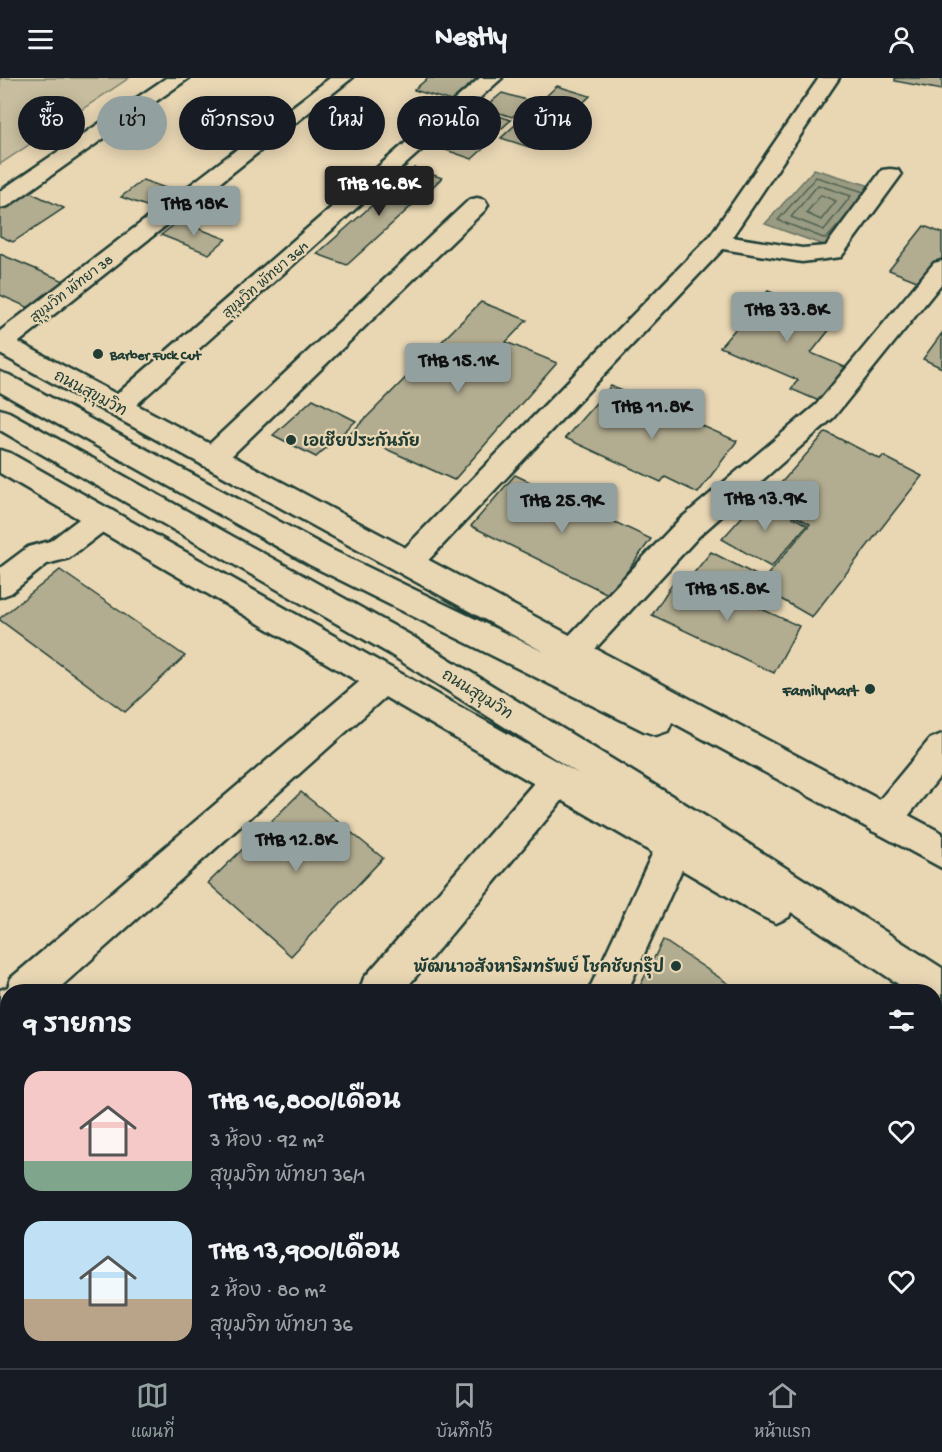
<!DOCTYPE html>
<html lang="th">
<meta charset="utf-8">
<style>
body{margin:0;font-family:"Gochi Hand","Playpen Sans Thai",sans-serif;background:#242831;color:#f1f3f6;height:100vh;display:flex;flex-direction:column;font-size:22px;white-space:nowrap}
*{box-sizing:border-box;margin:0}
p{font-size:20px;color:#9ea1a6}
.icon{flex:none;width:33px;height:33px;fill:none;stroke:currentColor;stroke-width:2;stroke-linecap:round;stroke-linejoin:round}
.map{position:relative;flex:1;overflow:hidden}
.details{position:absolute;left:0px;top:906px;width:942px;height:384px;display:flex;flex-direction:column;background:#171b24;border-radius:24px 24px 0 0;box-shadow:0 3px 15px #0003}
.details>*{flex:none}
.guide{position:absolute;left:18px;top:18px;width:600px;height:54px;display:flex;gap:12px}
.price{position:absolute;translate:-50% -51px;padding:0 14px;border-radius:6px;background:#92a19f;color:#111;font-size:20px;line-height:39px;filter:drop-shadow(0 2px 3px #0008)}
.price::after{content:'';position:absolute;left:50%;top:36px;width:18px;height:14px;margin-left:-9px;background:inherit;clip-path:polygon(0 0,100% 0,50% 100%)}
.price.selected{background:#222;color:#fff}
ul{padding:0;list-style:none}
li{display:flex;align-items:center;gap:18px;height:150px;padding:0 24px}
li span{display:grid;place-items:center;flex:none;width:168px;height:120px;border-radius:18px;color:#555}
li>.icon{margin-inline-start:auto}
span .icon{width:72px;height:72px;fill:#fffc;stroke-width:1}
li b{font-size:26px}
h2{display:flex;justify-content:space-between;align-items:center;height:72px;padding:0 24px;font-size:26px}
.chip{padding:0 21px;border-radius:27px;background:#171b24;box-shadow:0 3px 15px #0003;font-size:21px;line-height:54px}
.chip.selected{background:#92a19f;color:#111}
header{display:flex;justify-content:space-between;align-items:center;height:78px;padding:0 24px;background:#171b24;font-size:27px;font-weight:800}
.tab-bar{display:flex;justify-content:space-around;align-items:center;height:84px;border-top:2px solid #363941;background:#171b24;font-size:16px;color:#9ea1a6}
.tab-bar a{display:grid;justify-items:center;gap:3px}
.tab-bar .selected{color:#92a19f}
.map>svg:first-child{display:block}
.green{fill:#c8be9f;stroke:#747e6a;stroke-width:1.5}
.water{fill:#999b82;stroke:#687563;stroke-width:1.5}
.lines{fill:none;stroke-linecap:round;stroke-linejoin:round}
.shore{stroke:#506353;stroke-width:1.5}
.building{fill:#b2ac90;stroke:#1f3d34;stroke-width:1.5}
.minor-casing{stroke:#1f3d34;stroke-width:5}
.highway-casing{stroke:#1f3d34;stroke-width:5}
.minor{fill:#e9d7b4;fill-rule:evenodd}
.highway{fill:#e9d7b4;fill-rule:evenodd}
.poi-dot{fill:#1f3d34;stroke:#e9d7b4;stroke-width:2}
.labels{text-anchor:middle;stroke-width:4.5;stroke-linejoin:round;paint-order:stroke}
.far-street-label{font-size:14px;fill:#1f3d34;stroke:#e9d7b4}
.far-poi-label{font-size:14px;font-weight:bold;fill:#1f3d34;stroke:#e9d7b4;text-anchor:start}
.street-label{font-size:16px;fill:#1f3d34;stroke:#e9d7b4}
.poi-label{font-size:16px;font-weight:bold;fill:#1f3d34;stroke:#e9d7b4;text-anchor:end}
</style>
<header><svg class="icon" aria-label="menu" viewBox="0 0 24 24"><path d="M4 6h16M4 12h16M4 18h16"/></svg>Nestly<svg class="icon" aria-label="person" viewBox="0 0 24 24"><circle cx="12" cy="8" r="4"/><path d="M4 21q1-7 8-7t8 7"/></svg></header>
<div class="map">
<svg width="942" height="1290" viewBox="0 0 942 1290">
<rect width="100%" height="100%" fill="#e9d7b4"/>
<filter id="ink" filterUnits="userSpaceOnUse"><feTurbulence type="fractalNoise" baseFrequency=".0167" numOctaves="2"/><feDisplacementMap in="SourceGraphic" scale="12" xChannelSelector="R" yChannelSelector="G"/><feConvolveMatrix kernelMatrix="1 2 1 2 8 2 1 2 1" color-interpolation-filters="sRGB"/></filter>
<g filter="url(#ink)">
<!-- green -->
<path class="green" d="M 0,0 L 129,0 L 0,86 Z"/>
<!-- water -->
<path class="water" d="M 814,91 L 877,110 L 829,169 L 765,146 Z"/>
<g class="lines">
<!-- shore -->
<g class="shore">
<path d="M 818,107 L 851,118 L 824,152 L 791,139 Z"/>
<path d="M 821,117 L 836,123 L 821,142 L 806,135 Z"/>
<path d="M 845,140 L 826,161 L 778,142 L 816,99 L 864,114"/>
</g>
</g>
<!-- building -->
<g class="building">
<path d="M 428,0 L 483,0 L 454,24 L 414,12 Z"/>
<path d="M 895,0 L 942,0 L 942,12 L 895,3 Z"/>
<path d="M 557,8 L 590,18 L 535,71 L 501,60 Z"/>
<path d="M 502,15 L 530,23 L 512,39 L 484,30 Z"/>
<path d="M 481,32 L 511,42 L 492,59 L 463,49 Z"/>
<path d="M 459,50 L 494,61 L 472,81 L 437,69 Z"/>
<path d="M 414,90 L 442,100 L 347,187 L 317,176 Z"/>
<path d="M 143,102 L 185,117 L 163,134 L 121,119 Z"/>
<path d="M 27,113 L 64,130 L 13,164 L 0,158 L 0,130 Z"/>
<path d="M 179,143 L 226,161 L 209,176 L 161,157 Z"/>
<path d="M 924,148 L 942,155 L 942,180 L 922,205 L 889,192 Z"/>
<path d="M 0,176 L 71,206 L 36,233 L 0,217 Z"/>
<path d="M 768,213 L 838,241 L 811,275 L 845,289 L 819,323 L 791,311 L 798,302 L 720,269 Z"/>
<path d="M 481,224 L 527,242 L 506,264 L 557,285 L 454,402 L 351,355 Z"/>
<path d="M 942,255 L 942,290 L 923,281 Z"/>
<path d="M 611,308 L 737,363 L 698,415 L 665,399 L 661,404 L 565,360 Z"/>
<path d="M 313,321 L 356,343 L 316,379 L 273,357 Z"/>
<path d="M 826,354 L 880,381 L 883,378 L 922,398 L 812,539 L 758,508 L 810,446 L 766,422 Z"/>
<path d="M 515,397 L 651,461 L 610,517 L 471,448 Z"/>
<path d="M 759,420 L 807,447 L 771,489 L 722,461 Z"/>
<path d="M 711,474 L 756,497 L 739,520 L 693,496 Z"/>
<path d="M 60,492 L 185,578 L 125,634 L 0,542 L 0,540 Z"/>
<path d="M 680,494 L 799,548 L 774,595 L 652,537 Z"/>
<path d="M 301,714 L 383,780 L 291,878 L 208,805 Z"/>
<path d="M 663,862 L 741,914 L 637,914 Z"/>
<path d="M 934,1076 L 942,1081 L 942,1194 L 934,1189 Z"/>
<path d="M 463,1282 L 769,1282 L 766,1290 L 460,1290 Z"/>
</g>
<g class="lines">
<!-- minor casing -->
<g class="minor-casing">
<g id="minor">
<path d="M 166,0 L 189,0 L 8,128 L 0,130 L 0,113 Z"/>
<path d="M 330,0 L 352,0 L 9,272 L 0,274 L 0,253 Z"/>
<path d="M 480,0 L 502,0 L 127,335 L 118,338 L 109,335 L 105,329 L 109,323 Z"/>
<path d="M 819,0 L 839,0 L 732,159 L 802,170 L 826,168 L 882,92 L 890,91 L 898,92 L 901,97 L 841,179 L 802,184 L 723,171 L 418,493 L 408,496 L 398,493 L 393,485 L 398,477 L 710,158 Z"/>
<path d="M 477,120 L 485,122 L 488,127 L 485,132 L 222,387 L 212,390 L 202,387 L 198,380 L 202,373 L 469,122 Z"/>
<path d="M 942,183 L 942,205 L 834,339 L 699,458 L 584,583 L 573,587 L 562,583 L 557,574 L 562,565 L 679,442 L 816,327 L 934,185 Z"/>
<path d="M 101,429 L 111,432 L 115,440 L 111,448 L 69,480 L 47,486 L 11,515 L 0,519 L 0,490 L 28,469 L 50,463 L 91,432 Z"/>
<path d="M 383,589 L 394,593 L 399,602 L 394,611 L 55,914 L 8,914 L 8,951 L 0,955 L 0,912 L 8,909 L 11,900 L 372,593 Z"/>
<path d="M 942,656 L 942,696 L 896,753 L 884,758 L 872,753 L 866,742 L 872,731 L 930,661 Z"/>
<path d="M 558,687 L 570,691 L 575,702 L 570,713 L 403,914 L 359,914 L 364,900 L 546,691 Z"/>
<path d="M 674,753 L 687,757 L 692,769 L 627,914 L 588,914 L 661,757 Z"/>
<path d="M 290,1282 L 342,1282 L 345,1290 L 293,1290 Z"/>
<path d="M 413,1282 L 460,1282 L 457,1290 L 410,1290 Z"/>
<path d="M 779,1282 L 825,1282 L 822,1290 L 776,1290 Z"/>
</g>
</g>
<!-- highway casing -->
<g class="highway-casing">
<g id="highway">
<path d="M 0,257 L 9,259 L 942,755 L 942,790 L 672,644 L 668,653 L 656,657 L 644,653 L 310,487 L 0,314 L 0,294 L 9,297 L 330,471 L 544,574 L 0,276 Z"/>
<path d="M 0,331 L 9,334 L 410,557 L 708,740 L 942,890 L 942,931 L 934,928 L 934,914 L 910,914 L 791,834 L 789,839 L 776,845 L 763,839 L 0,395 L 0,372 L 10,375 L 579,696 L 388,575 L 0,352 Z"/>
</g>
</g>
<!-- minor -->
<use href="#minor" class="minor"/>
<!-- highway -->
<use href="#highway" class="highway"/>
</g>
</g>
<!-- markers -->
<g class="poi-dot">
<circle cx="98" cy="276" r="6"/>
<circle cx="291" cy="362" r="6"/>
<circle cx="870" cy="611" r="6"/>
<circle cx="676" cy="888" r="6"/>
</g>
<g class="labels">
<!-- far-street labels -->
<g class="far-street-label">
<text transform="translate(265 201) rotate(-41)" y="5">สุขุมวิท พัทยา 36/1</text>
<text transform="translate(71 210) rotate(-38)" y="5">สุขุมวิท พัทยา 38</text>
</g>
<!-- far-poi labels -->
<g class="far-poi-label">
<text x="110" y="281">Barber Fuck Cut</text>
</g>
<!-- street labels -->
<g class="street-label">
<text transform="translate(91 314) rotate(28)" y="6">ถนนสุขุมวิท</text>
<text transform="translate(478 615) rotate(32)" y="6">ถนนสุขุมวิท</text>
</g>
<!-- poi labels -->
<g class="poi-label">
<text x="303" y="368" text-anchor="start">เอเชียประกันภัย</text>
<text x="858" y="617">FamilyMart</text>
<text x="664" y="894">พัฒนาอสังหาริมทรัพย์ โชคชัยกรุ๊ป</text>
</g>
</g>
</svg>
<b class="price selected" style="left:379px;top:139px">THB 16.8K</b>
<b class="price" style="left:194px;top:159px">THB 18K</b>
<b class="price" style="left:787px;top:265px">THB 33.8K</b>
<b class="price" style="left:458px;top:316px">THB 15.1K</b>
<b class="price" style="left:652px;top:362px">THB 11.8K</b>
<b class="price" style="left:765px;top:454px">THB 13.9K</b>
<b class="price" style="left:562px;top:456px">THB 25.9K</b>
<b class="price" style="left:727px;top:544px">THB 15.8K</b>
<b class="price" style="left:296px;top:795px">THB 12.8K</b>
<div class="guide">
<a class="chip">ซื้อ</a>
<a class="chip selected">เช่า</a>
<a class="chip">ตัวกรอง</a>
<a class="chip">ใหม่</a>
<a class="chip">คอนโด</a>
<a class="chip">บ้าน</a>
</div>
<section class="details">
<h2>9 รายการ<svg class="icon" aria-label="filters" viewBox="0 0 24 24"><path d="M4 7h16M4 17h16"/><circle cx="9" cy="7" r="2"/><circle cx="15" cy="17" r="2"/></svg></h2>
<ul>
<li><span style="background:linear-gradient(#f6c9c9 75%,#7fa58c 0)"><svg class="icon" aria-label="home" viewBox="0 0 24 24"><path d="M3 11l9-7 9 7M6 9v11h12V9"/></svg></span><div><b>THB 16,800/เดือน</b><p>3 ห้อง · 92 m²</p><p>สุขุมวิท พัทยา 36/1</p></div><svg class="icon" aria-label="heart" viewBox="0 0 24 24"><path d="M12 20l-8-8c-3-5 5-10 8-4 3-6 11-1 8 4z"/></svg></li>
<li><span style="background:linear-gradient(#bfe0f5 65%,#b9a48a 0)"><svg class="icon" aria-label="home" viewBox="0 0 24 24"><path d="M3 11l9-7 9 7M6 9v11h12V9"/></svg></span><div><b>THB 13,900/เดือน</b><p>2 ห้อง · 80 m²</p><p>สุขุมวิท พัทยา 36</p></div><svg class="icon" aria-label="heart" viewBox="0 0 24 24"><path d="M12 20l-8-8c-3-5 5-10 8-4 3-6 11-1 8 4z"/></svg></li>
</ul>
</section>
</div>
<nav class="tab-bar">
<a class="selected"><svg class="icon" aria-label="map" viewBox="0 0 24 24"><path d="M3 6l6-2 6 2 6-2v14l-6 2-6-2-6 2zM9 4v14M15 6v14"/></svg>แผนที่</a>
<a><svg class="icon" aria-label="saved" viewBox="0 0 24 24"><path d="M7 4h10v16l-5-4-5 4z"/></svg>บันทึกไว้</a>
<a><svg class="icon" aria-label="home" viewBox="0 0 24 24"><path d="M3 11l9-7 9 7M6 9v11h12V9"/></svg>หน้าแรก</a>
</nav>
